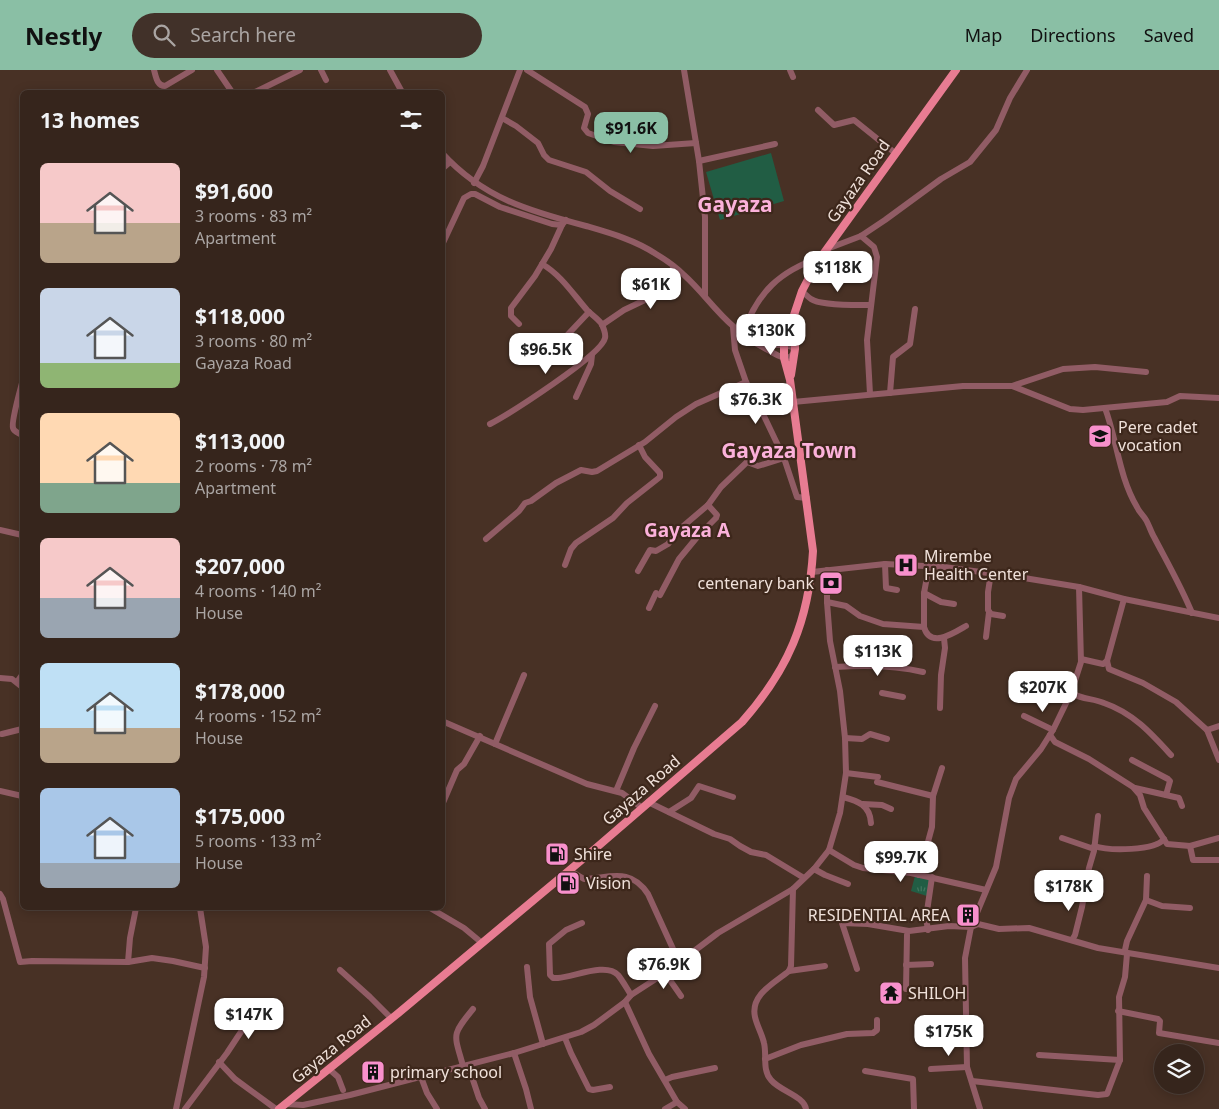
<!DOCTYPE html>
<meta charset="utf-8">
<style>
body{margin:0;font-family:"Noto Sans",sans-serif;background:#413129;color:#f1f3f6;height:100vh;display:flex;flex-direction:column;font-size:19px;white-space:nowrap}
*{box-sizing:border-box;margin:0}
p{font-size:16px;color:#aaa5a3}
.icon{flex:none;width:28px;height:28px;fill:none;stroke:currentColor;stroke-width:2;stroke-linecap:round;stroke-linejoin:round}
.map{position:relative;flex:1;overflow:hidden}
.details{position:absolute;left:20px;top:20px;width:425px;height:820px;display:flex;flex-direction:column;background:#36251c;border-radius:8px;box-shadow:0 2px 12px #0003,0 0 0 1px #50423b}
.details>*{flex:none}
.fabs{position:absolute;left:1154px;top:974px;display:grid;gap:10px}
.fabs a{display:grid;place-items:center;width:50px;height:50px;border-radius:50%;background:#36251c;box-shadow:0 2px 12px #0003,0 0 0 1px #50423b;font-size:25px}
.price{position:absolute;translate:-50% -42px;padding:0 11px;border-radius:10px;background:#fff;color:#222;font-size:16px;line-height:32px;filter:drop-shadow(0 1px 2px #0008)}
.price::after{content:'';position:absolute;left:50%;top:30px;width:15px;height:11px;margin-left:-8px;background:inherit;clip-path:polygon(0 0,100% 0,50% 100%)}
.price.on{background:#8abfa5;color:#111}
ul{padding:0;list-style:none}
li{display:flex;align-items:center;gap:15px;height:125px;padding:0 20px}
li span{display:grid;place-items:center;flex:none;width:140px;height:100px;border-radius:8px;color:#555}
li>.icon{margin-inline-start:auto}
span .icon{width:60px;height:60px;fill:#fffc;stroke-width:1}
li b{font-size:21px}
h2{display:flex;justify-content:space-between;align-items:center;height:60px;padding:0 20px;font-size:21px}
header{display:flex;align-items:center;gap:30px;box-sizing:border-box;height:70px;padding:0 25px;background:#8abfa5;color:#111}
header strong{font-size:24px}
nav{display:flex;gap:28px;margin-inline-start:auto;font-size:18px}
.search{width:350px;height:45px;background:#413129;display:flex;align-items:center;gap:12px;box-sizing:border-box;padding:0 18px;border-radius:28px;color:#aaa5a3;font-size:19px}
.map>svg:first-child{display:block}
.grass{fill:url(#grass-tufts)}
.pitch{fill:#215d44}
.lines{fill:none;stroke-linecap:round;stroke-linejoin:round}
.minor{stroke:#915c65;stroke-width:6}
.major{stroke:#e87c92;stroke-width:8}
.labels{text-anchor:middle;stroke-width:4.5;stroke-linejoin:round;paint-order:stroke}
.street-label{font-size:16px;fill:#f0e1da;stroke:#3d271b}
.poi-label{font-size:16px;fill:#f0e1da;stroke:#3d271b;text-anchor:start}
.quarter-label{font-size:19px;font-weight:bold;fill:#fbb1da;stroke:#3d271b}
.district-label{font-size:21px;font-weight:bold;fill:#fbb1da;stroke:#3d271b}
</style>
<header>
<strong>Nestly</strong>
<div class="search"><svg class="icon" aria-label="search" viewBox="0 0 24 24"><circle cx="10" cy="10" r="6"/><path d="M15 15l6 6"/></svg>Search here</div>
<nav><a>Map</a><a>Directions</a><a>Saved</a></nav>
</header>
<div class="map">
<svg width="1219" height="1039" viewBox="0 0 1219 1039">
<defs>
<pattern id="grass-tufts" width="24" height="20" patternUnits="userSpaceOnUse" patternTransform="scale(1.25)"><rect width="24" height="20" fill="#215d44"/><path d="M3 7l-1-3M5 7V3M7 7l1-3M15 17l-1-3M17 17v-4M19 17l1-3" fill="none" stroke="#42745e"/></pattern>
</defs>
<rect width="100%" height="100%" fill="#483125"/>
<!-- grass -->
<path class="grass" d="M 915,806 L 930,809 L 927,826 L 911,821 Z"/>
<!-- pitch -->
<path class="pitch" d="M 771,83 L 784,131 L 720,150 L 706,102 Z"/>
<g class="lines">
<!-- minor -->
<g class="minor">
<path d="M 154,0 C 156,7 157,16 165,16 L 192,0"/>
<path d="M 217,0 L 232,22"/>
<path d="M 321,0 L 326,10"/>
<path d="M 390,0 L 402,22"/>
<path d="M 527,0 L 585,37 L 588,44 L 584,58 L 588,63 L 614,72 L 653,76 L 696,73"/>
<path d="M 684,0 L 699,91 L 705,147 L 705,226"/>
<path d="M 790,0 L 793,7"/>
<path d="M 255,22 L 300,0"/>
<path d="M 818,40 L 834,55 L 854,50 L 895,83"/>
<path d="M 502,48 L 516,56 L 538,73 L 544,85 L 549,90 L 586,102 L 610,121 L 640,139"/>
<path d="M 442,83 C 483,128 529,141 586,156 C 610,163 635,170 656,184 C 666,190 676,197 684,205 C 702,221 715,241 734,257 C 744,266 756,274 768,280 C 776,284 781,289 790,287 L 794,283"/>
<path d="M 699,91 L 775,74"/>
<path d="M 442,99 L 450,92"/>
<path d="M 474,113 L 483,96 L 520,0"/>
<path d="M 861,166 L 874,177 L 877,187 L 867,270 L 870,324"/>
<path d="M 442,175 L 464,128 L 471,124 L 475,124 L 500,137 L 552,154 L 562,155 L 566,150"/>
<path d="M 827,179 L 861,166 L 885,150 L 941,109 L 970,92 L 996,60 L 1010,28 L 1027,0"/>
<path d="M 802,221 C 805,224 808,227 811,229 C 821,236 858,235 870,235"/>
<path d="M 519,254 L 511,246 L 511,238 L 535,206 L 551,179 L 562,155"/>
<path d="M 602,255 L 624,240 L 647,229 L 662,215 L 674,197"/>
<path d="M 733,257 L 735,280 L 746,312 L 763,344 L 784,388 L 797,427 L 807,428"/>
<path d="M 743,264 C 757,222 780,201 821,187"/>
<path d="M 762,274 C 773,277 785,272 794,278"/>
<path d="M 534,286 L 556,277 L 589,242"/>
<path d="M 22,313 C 20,321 11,352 13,358 C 14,362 19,363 22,365"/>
<path d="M 1012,316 L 1063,299 L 1095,297 L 1146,302"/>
<path d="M 890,323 L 893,287 L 910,274 L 915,239"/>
<path d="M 576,327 L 591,294 L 592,285"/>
<path d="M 793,332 L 963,316 L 1012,316 L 1070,339 L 1083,340 L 1167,332 L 1180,326 L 1219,328"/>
<path d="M 1105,338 C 1117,370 1119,407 1137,437 C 1139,442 1143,445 1146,450 C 1149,455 1151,462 1154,467 C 1167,492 1181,516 1192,543"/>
<path d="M 490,354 C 509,344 602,285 605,268 C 606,264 603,256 601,253 C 597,248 592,245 587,240 C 573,224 561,205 542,194"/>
<path d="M 0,460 L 22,465"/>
<path d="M 486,469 L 519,441 L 525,433 L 531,431 L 556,413 L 581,400 L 592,402 L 597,401 L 645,372 L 676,347 L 696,334 L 746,312"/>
<path d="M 885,494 L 886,518 L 897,520"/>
<path d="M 565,495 L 571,479 L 576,473 L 613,448 L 627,433 L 660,407 L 660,403 L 645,387 L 639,375"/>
<path d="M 638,501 L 650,480 L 656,481 L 668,474 L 681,458 L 708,435 L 721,417 L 747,392 L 758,396 L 784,388"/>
<path d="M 812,502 L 885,494 L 944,497 L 1018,507 L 1079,517 L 1124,529 L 1219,548"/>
<path d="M 991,503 L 988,522 L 988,540 L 991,544 L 1003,546"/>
<path d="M 924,523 L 941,532 L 954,534"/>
<path d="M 660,525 L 679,489 L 698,466 L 716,448 L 717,445 L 708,435"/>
<path d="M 1124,529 L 1107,591 L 1109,599 L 1143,613 L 1176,632 L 1207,660 L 1219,690"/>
<path d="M 827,532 L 846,536 L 860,546 L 883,554 L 924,557 C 930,579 954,563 966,556"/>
<path d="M 649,538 L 656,523"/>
<path d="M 924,557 L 924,523 L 929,496"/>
<path d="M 986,567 L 989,542"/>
<path d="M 1081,589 L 1103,594 L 1107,591"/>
<path d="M 835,597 C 864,595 894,595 923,602"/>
<path d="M 0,608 L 12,609 L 22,617"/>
<path d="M 17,612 L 22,605"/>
<path d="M 882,623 L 903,627"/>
<path d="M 1071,623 C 1084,630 1092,628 1104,633 C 1133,643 1151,663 1171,685"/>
<path d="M 940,638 L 941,605 L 945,578 L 944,568"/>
<path d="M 1024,646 L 1053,660"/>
<path d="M 442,651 L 587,714 L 622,723 L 641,737"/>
<path d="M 1207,660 L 1219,656"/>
<path d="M 2,664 L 22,659"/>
<path d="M 1050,665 L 1055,672 L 1089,689 L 1133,717 L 1140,725 L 1144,738 L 1167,774 L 1190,776 L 1219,768"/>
<path d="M 845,668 L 862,669 L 870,664 L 887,669"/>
<path d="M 495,674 L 524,605"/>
<path d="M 1132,690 L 1168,709 L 1170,711 L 1166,725"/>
<path d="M 846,703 L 878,707"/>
<path d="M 877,712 L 933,726 L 942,698"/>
<path d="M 1135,718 L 1179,728 L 1182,736"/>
<path d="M 0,721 L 22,726"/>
<path d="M 616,721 L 634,678 L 655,636"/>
<path d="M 843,727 C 858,731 870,735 871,753"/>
<path d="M 648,732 L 714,764 L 730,769 L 740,776 L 751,782 L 766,785 L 804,808"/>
<path d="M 863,734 L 882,735 L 891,739"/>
<path d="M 442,735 L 457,700 L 464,694 L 480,666"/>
<path d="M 669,742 L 691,728 L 699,716 L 733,727"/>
<path d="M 1062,768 L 1094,779"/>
<path d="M 1094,776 C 1109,781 1155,781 1164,769"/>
<path d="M 1190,776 L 1193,790 L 1219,790"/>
<path d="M 829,780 L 854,795 L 863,798 L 911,803 L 986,820"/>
<path d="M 814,799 L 825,805 L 848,814"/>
<path d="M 569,800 L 584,809 C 610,808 630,797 648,824 L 679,892"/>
<path d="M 919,805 L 932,757 L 933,726"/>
<path d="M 793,819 L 791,896 L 789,901 C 774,913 750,925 755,947 C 757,956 762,964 764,973 C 767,985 762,1000 771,1010 C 780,1021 804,1026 806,1039"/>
<path d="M 0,824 L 3,829 L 20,892 L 32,891 L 128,892 L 152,888 L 173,891 L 205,898"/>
<path d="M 1146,830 L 1162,836 L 1190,838"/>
<path d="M 430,838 L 464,858 L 482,873"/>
<path d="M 582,853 L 566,860 L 549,874 L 550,905 L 553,908 L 558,908 C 574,907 606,892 618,905 C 623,911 627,919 631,925"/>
<path d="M 928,860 L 926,848 L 932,807"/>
<path d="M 1072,870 L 1075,865 L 1082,837 L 1089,798 L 1094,781 L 1098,746"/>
<path d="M 1125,880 L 1127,871 L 1146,830 L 1147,806"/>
<path d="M 128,892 L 130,868 L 136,838"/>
<path d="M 906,895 L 931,894"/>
<path d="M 527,897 L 530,927 L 543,974"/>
<path d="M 857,899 L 842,853 L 868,854 L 909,861 L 949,856 L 971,857 L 978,854 L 999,859 L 1029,858 L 1098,878 L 1219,898"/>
<path d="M 340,900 L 370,927 L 391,948"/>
<path d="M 789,901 L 825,896"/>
<path d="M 665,903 L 681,926"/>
<path d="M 906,919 L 907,865"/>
<path d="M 625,932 L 649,984 L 677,1032 L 685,1039"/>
<path d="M 1118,941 L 1158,949 L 1160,951 L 1159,963 L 1219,973"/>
<path d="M 565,968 L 571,983 L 589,1019 L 593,1020 L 610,1017"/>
<path d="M 514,983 L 526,1019 L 531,1039"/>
<path d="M 1039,985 L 1120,990"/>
<path d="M 765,989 L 801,975 L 847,964 L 873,963 L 877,960 L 877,950"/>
<path d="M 219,992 L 235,1009 L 276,1039"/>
<path d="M 468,995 L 479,1028 L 485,1039"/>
<path d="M 463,996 C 454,963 451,966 473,939"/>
<path d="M 329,999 L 338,1007 L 343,1020"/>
<path d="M 931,999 L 967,997"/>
<path d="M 865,1001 L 913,1009 L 914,1039"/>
<path d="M 421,1007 L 427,1023 L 437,1039"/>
<path d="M 665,1010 L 672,1007 L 715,998"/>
<path d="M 972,1011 L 1098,1025 L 1107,1024 L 1120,990 L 1119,927 L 1125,907 L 1127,884"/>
<path d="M 286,1034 L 303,1035 L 350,1025 L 514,983 L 581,962 L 594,955 L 625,932 L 631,925 L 665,903 L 718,863 L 793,819 L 814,799 L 829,780 L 840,743 L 846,703 L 845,668 L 840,621 L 830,571 L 827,532 L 827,500"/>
<path d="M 176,1039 L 204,907 L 206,877 L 200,838"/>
<path d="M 185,1039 L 227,983 L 260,933"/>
<path d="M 665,1039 L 677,1032"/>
<path d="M 980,1039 L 967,997 L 965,888 L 971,857 L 996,797 L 1009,728 L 1016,709 L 1041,679 L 1053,660 L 1071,623 L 1081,592 L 1079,517"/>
</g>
<!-- major -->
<g class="major">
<path d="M 791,305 L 795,279 L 795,247"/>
<path d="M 279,1039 L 396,945 L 596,778 L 742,652 C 788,600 809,551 813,481 L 790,310 L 784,288 L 784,275 L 802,221 L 816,194 L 956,0"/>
</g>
</g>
<!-- icons -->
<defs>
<g id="school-square" transform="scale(1.25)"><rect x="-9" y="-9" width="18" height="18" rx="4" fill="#f890cc" stroke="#3d271b"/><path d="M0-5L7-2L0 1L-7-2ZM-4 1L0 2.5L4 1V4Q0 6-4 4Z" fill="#111"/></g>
<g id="hospital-square" transform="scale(1.25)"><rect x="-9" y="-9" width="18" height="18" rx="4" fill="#f890cc" stroke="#3d271b"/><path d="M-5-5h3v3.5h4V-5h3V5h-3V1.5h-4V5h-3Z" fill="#111"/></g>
<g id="bank-square" transform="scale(1.25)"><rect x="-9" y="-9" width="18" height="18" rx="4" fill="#f890cc" stroke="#3d271b"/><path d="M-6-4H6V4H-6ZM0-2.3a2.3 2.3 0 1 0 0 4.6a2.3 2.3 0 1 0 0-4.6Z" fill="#111"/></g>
<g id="fuel-square" transform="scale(1.25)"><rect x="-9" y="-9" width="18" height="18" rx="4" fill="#f890cc" stroke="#3d271b"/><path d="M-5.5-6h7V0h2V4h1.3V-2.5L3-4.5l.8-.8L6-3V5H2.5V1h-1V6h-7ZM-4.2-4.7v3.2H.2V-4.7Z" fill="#111"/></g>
<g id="building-square" transform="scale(1.25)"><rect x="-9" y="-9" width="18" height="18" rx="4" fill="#f890cc" stroke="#3d271b"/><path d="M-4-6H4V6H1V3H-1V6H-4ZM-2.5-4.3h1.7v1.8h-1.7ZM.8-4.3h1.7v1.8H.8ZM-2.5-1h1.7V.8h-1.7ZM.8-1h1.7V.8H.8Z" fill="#111"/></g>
<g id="temple-square" transform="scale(1.25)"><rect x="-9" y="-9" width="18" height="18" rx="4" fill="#f890cc" stroke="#3d271b"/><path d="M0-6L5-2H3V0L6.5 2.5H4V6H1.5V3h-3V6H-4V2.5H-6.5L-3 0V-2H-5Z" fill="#111"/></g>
</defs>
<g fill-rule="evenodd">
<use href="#school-square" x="1100" y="366"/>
<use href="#hospital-square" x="906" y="495"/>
<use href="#bank-square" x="831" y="513"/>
<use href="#fuel-square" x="557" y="784"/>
<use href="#fuel-square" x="568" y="813"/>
<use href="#building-square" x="968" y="845"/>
<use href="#temple-square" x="891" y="923"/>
<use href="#building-square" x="373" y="1002"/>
</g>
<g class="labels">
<!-- street labels -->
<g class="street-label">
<text transform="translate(858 111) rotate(-55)" y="6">Gayaza Road</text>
<text transform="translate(641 720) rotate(-41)" y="6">Gayaza Road</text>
<text transform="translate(331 979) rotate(-39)" y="6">Gayaza Road</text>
</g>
<!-- poi labels -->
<g class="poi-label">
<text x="1118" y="363">Pere cadet<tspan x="1118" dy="18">vocation</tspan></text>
<text x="924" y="492">Mirembe<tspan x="924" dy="18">Health Center</tspan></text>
<text x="814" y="519" text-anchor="end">centenary bank</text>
<text x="574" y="790">Shire</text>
<text x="586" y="819">Vision</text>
<text x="950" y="851" text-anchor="end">RESIDENTIAL AREA</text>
<text x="908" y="929">SHILOH</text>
<text x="390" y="1008">primary school</text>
</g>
<!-- quarter labels -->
<g class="quarter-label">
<text x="687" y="467">Gayaza A</text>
</g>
<!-- district labels -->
<g class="district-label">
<text x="735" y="142">Gayaza</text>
<text x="789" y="388">Gayaza Town</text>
</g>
</g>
</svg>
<div class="fabs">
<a><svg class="icon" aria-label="layers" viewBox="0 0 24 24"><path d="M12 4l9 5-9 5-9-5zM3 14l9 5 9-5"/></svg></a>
</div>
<b class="price on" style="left:631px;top:84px">$91.6K</b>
<b class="price" style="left:838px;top:223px">$118K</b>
<b class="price" style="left:651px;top:240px">$61K</b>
<b class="price" style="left:771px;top:286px">$130K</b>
<b class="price" style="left:546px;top:305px">$96.5K</b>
<b class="price" style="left:756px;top:355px">$76.3K</b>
<b class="price" style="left:878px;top:607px">$113K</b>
<b class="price" style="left:1043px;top:643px">$207K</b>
<b class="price" style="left:901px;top:813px">$99.7K</b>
<b class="price" style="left:1069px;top:842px">$178K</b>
<b class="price" style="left:664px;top:920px">$76.9K</b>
<b class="price" style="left:249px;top:970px">$147K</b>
<b class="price" style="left:949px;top:987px">$175K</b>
<section class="details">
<h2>13 homes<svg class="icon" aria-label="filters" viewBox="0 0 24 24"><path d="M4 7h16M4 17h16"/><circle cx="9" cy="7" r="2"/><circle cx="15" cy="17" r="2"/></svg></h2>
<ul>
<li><span style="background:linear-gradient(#f6c9c9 60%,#b9a48a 0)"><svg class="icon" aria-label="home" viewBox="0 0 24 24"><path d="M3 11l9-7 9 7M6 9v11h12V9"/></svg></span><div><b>$91,600</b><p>3 rooms · 83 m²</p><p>Apartment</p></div></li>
<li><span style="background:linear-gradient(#c9d6e8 75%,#8fb573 0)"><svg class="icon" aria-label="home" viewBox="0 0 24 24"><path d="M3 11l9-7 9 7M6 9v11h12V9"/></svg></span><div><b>$118,000</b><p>3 rooms · 80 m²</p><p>Gayaza Road</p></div></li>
<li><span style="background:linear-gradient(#ffd9b3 70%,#7fa58c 0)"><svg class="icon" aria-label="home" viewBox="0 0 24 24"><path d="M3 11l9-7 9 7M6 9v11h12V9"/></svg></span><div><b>$113,000</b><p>2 rooms · 78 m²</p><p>Apartment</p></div></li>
<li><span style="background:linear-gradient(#f6c9c9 60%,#9aa5b1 0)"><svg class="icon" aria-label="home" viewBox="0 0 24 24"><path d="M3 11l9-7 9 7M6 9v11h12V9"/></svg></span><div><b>$207,000</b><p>4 rooms · 140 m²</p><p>House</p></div></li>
<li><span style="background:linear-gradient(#bfe0f5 65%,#b9a48a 0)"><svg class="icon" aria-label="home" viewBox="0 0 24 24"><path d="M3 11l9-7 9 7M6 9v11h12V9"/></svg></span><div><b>$178,000</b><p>4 rooms · 152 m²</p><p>House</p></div></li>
<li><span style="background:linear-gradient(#a9c7e8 75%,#9aa5b1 0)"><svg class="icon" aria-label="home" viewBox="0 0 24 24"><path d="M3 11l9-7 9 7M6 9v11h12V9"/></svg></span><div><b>$175,000</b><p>5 rooms · 133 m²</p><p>House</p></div></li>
</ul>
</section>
</div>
